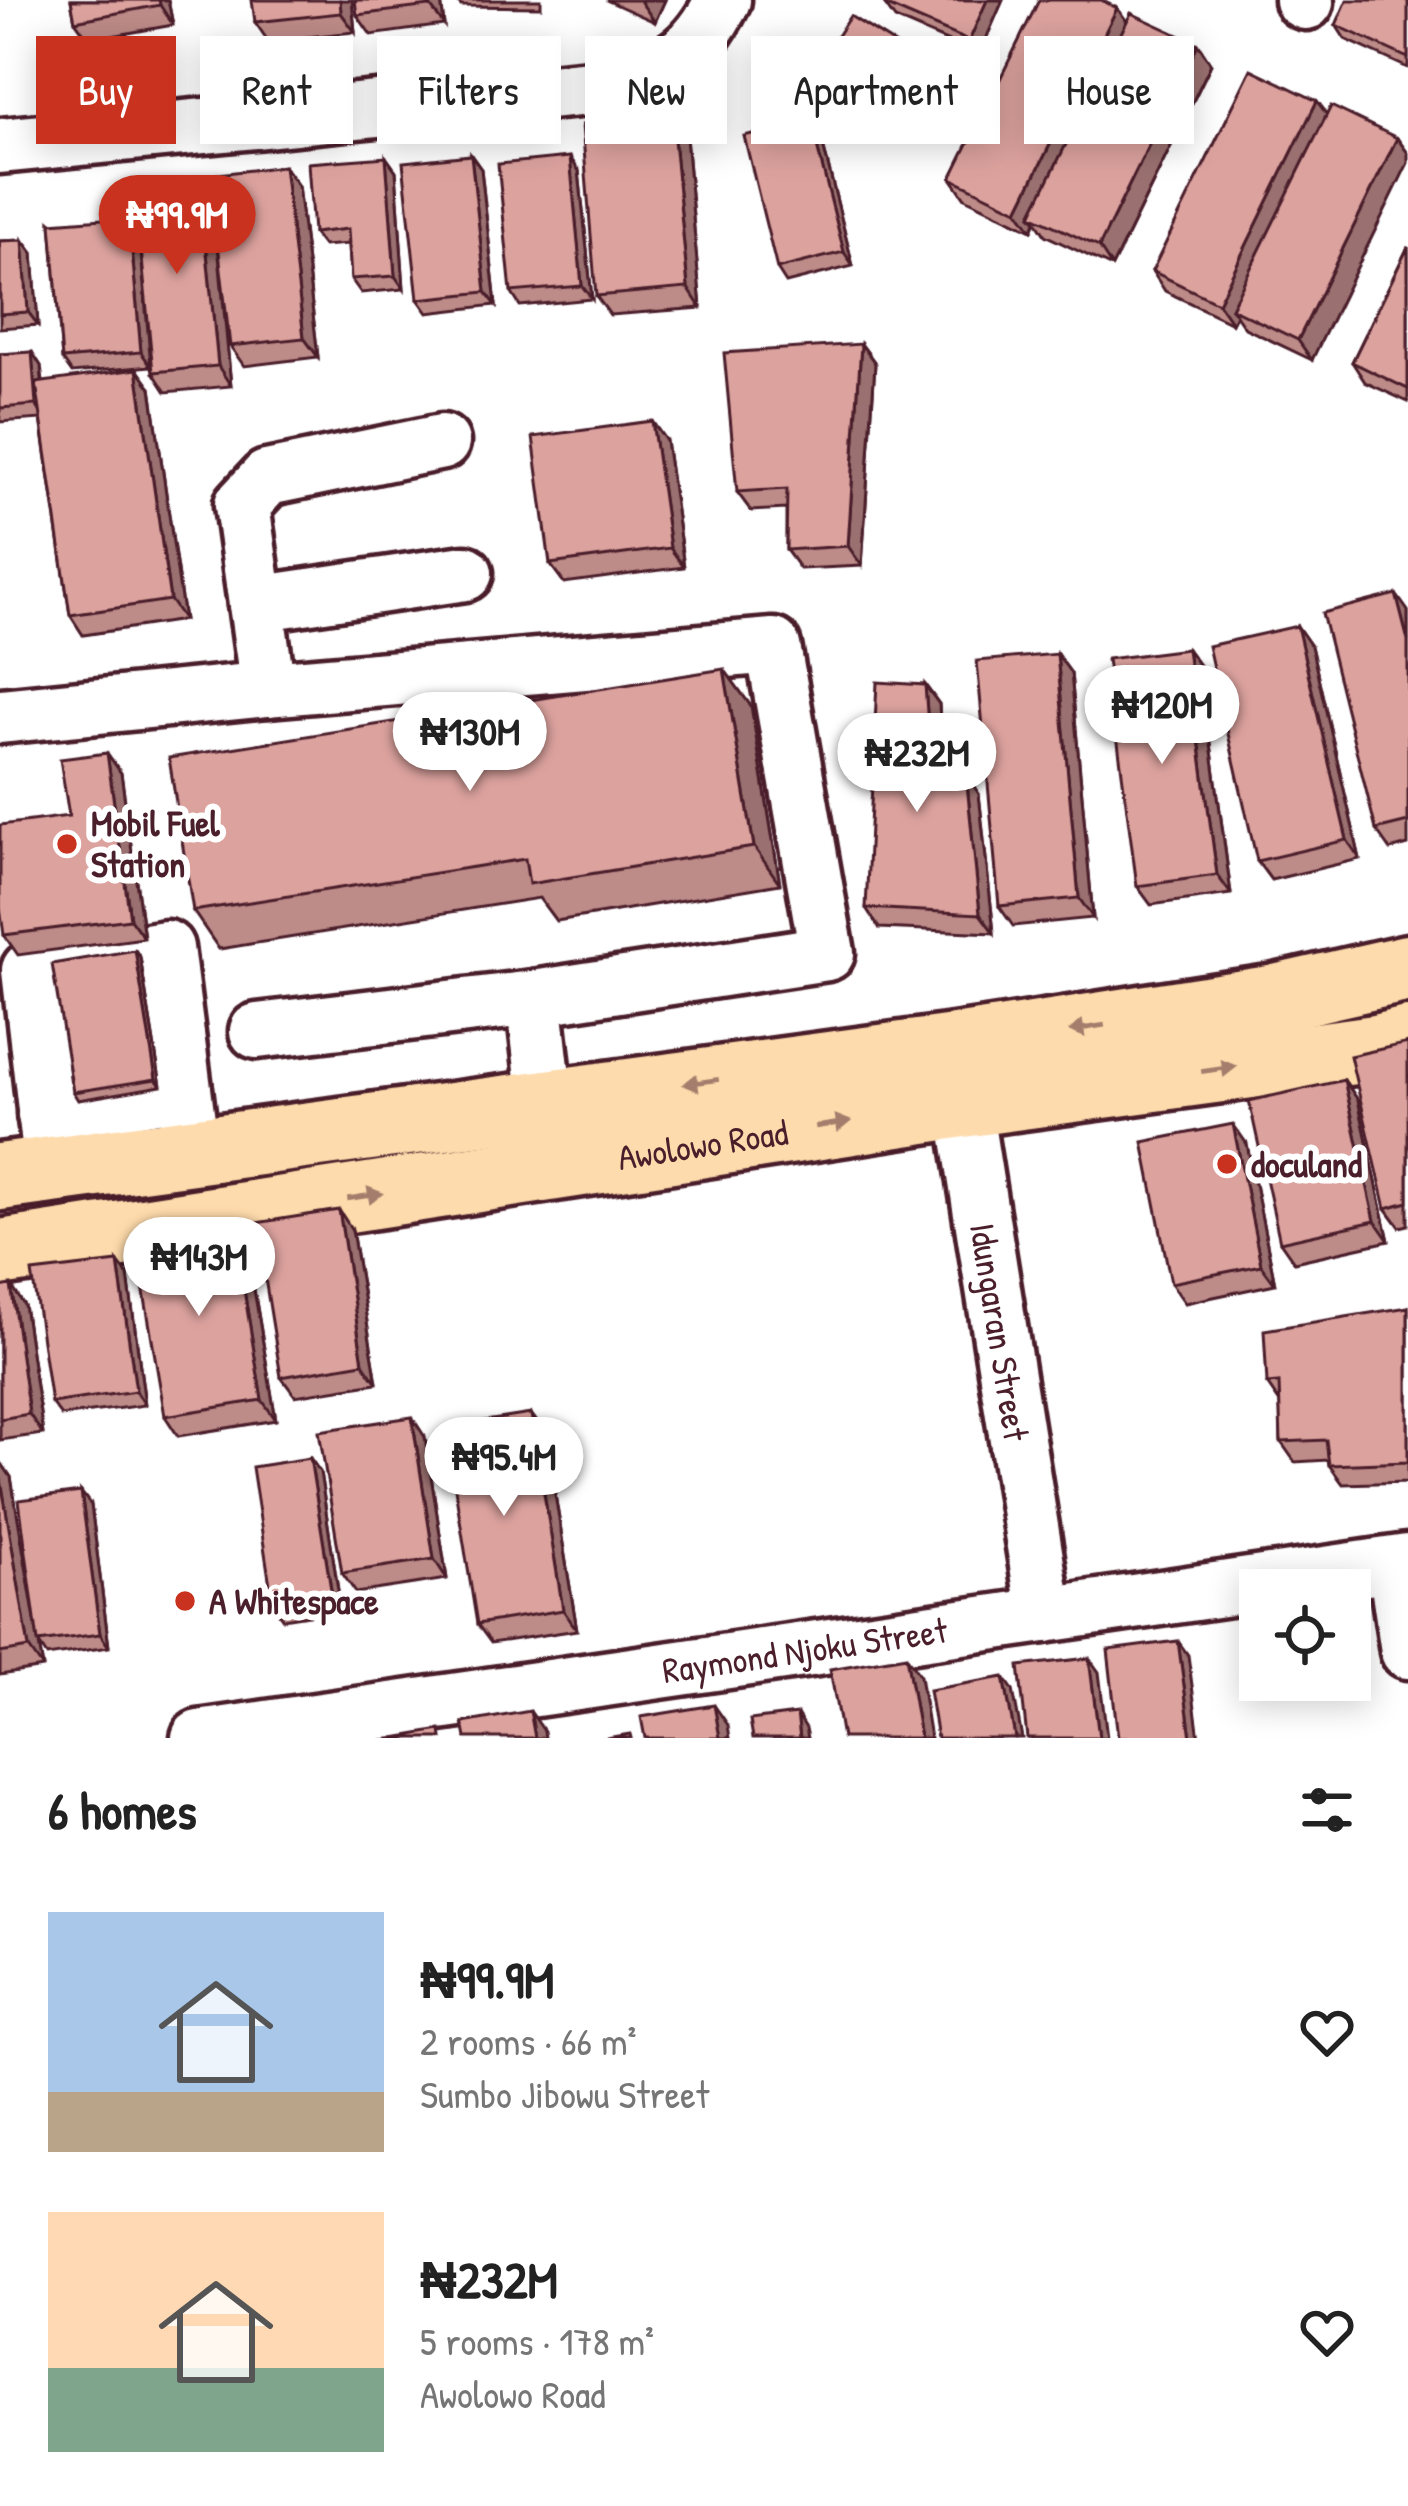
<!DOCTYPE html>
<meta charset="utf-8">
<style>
body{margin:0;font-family:"Patrick Hand",sans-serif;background:#f6f6f6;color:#222;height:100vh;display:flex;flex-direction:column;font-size:45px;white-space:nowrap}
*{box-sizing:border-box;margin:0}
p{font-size:39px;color:#767676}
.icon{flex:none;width:66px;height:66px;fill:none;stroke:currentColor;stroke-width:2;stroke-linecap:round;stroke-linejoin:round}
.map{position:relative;height:1738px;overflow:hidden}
.details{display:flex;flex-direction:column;background:#fff;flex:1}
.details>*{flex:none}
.hud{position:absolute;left:36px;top:36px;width:1338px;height:108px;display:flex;gap:24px}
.controls{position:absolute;left:1239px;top:1569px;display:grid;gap:24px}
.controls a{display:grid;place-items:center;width:132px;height:132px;border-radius:0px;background:#fff;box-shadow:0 6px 30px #0003;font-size:60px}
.price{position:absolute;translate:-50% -102px;padding:0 27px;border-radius:42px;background:#fff;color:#222;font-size:39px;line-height:78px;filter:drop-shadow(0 3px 6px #0008)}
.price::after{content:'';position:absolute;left:50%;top:72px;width:36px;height:27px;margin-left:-18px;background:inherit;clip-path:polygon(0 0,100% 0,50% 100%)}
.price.selected{background:#c8321e;color:#fff}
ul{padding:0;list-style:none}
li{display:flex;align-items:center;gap:36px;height:300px;padding:0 48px}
li span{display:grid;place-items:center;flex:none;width:336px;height:240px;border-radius:0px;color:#555}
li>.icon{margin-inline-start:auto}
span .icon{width:144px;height:144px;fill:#fffc;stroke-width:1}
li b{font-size:51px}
h2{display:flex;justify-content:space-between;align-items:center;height:144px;padding:0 48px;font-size:51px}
.tag{padding:0 42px;border-radius:0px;background:#fff;box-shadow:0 6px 30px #0003;font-size:42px;line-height:108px}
.tag.selected{background:#c8321e;color:#fff}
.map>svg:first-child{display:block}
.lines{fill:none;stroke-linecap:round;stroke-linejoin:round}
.minor-casing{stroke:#4a1f2b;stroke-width:63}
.major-casing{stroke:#4a1f2b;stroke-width:75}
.minor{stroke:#fff;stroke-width:54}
.major{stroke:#fedbac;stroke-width:66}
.wall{fill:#bd8b88;stroke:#4a1f2b;stroke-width:3}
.shaded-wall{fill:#9a716f;stroke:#4a1f2b;stroke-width:3}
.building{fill:#dca29e;stroke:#4a1f2b;stroke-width:3}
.oneway{fill:#a47d6c}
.poi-dot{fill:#c8321e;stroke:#fff;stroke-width:4.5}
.labels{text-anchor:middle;stroke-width:12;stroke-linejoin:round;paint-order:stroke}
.poi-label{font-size:36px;font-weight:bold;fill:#4a1f2b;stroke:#fff;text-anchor:start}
.street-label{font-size:36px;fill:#4a1f2b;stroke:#fff}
</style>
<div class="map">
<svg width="1408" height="1738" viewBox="0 0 1408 1738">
<rect width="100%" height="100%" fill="#fff"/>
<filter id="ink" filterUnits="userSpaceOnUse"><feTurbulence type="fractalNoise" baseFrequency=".00833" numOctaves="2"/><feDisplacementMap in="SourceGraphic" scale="24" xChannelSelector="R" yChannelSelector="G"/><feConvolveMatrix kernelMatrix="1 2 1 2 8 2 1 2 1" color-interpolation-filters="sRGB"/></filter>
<g filter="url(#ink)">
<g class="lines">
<!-- minor casing -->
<g class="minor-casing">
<g id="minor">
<path d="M 1302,0 L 1306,2"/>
<path d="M 0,146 L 610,86 C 668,67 694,58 723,0"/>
<path d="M 256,604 L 465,573"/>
<path d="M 268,689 L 242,505 L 267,478 L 442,442"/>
<path d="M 0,716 L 268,689 L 773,646 L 827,953 L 534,998 L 546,1103"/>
<path d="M 257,1031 L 534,998"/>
<path id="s1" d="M 957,1062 L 1045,1615"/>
<path d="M 45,1115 L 184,1090"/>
<path d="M 52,1170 L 29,970 L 166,948 L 192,1152"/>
<path d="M 1395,1565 L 1408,1651"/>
<path id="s2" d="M 199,1738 L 1408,1562"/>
</g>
</g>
<!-- major casing -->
<g class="major-casing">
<g id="major">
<path d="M 0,1177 L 955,1048 L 1276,998 L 1408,968"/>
<path id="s3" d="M 0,1253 L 963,1104 L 1376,1048 L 1408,1040"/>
</g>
</g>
<!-- minor -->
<use href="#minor" class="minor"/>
<!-- major -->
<use href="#major" class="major"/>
</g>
<!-- wall -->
<g class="wall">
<path d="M 71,0 L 168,0 L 173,25 L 89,40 L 75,21 Z"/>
<path d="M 352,0 L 355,32 L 268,41 L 255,22 Z"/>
<path d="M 355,0 L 441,0 L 444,25 L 371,35 L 357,15 Z"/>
<path d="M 456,0 L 541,0 L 541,7 L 461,6 Z"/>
<path d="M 606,0 L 665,0 L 655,22 Z"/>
<path d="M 887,0 L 1003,0 L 979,55 L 895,19 L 885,5 Z"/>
<path d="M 1408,0 L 1408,68 L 1345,39 L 1336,25 Z"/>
<path d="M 1117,8 L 1126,21 L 1198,44 L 1211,64 L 1112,267 L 1045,235 L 1036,221 L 1032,230 L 965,198 L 951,178 Z"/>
<path d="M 820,62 L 951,79 L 960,93 L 932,138 L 830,76 Z"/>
<path d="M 1317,101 L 1327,114 L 1312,360 L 1245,328 L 1236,315 L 1232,323 L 1165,291 L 1152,271 Z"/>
<path d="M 810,119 L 820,133 L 853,266 L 786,283 L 777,269 Z"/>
<path d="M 686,137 L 701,308 L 610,315 L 596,296 Z"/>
<path d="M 471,155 L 481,169 L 496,305 L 428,313 L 418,299 Z"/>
<path d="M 386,157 L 396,171 L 404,289 L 361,293 L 351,279 L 349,244 L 323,246 L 313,233 Z"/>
<path d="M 284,166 L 298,186 L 318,357 L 244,366 L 230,346 L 216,225 L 231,386 L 166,392 L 153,372 L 200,181 L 213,200 Z"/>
<path d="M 579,171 L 592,299 L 520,306 L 511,292 Z"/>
<path d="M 51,223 L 151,366 L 72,373 L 62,359 Z"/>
<path d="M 23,240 L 33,253 L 38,325 L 0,328 L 0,241 Z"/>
<path d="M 1408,247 L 1408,402 L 1365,382 L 1352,362 Z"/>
<path d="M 861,344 L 875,363 L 862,566 L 800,569 L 786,550 L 786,509 L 751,511 L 737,492 Z"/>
<path d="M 32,352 L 41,366 L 43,382 L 151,388 L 184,620 L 83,635 L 70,615 L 41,419 L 0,422 L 0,354 Z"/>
<path d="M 666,441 L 684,567 L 564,583 L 550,564 Z"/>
<path d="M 1408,611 L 1408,845 L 1390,850 L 1376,830 Z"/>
<path d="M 1297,626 L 1311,646 L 1360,859 L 1271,880 L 1257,861 Z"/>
<path d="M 1187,649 L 1201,668 L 1231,894 L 1151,905 L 1137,886 Z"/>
<path d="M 1071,673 L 1093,918 L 1013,926 L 999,906 Z"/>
<path d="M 925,685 L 939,704 L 942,756 L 979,794 L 994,933 L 879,928 L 866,908 Z"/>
<path d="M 751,706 L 780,884 L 556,921 L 539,898 L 219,949 L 193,911 Z"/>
<path d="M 107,753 L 121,773 L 144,938 L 18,955 L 4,935 L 69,816 Z"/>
<path d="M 135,950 L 140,957 L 161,1086 L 78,1100 L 73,1092 Z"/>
<path d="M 1408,1043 L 1408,1225 L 1400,1227 L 1386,1208 Z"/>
<path d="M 1344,1080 L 1358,1100 L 1389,1241 L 1294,1262 L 1280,1242 Z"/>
<path d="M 1247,1144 L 1275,1284 L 1185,1303 L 1171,1283 Z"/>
<path d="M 233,1223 L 246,1242 L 276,1420 L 178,1436 L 165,1416 Z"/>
<path d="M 352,1230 L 377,1383 L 295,1396 L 281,1377 Z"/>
<path d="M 128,1275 L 145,1405 L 61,1416 L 51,1403 Z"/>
<path d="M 0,1287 L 24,1305 L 43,1434 L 0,1440 Z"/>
<path d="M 1408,1307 L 1408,1482 L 1343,1484 L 1329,1465 L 1328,1460 L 1295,1462 L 1281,1442 L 1280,1403 L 1267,1384 Z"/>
<path d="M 531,1414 L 545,1433 L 577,1630 L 491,1643 L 477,1624 Z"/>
<path d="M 425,1437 L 447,1579 L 356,1593 L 342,1573 Z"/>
<path d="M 310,1458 L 320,1472 L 341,1610 L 283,1619 L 273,1605 Z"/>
<path d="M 0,1461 L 11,1477 L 34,1612 L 91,1505 L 109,1647 L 47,1656 L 39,1644 L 43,1668 L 0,1675 Z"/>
</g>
<!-- shaded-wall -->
<g class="shaded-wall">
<path d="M 159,0 L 168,0 L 173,25 L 160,5 Z"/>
<path d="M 340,0 L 352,0 L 355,32 L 341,13 Z"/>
<path d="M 429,0 L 441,0 L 444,25 L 430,6 Z"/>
<path d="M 642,0 L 665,0 L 655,22 L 641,2 Z"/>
<path d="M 987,0 L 1003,0 L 979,55 L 969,41 Z"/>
<path d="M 1117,8 L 1131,27 L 1031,215 L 1036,221 L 1032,230 L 1018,210 Z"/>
<path d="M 1198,44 L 1211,64 L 1112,267 L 1099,247 Z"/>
<path d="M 951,79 L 960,93 L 932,138 L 922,124 Z"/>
<path d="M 1317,101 L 1331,120 L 1231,308 L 1236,315 L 1232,323 L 1218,303 Z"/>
<path d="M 672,118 L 686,137 L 701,308 L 688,288 Z"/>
<path d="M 810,119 L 820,133 L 853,266 L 844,252 Z"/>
<path d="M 1397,138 L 1408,153 L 1408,163 L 1312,360 L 1298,340 Z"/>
<path d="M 471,155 L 481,169 L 496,305 L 486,292 Z"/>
<path d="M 386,157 L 396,171 L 404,289 L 395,276 Z"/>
<path d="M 570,157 L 579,171 L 592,299 L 582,286 Z"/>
<path d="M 284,166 L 298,186 L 318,357 L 304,338 Z"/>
<path d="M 200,181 L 214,201 L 231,386 L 218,366 Z"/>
<path d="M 129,217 L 139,230 L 151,366 L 141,352 Z"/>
<path d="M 23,240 L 33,253 L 38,325 L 28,312 Z"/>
<path d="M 861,344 L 875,363 L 862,566 L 848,546 Z"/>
<path d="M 32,352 L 41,366 L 45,419 L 36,405 Z"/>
<path d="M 137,369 L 151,388 L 184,620 L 170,600 Z"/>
<path d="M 652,421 L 666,441 L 684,567 L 670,548 Z"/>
<path d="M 1396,594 L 1408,611 L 1408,641 Z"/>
<path d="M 1297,626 L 1311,646 L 1360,859 L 1347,840 Z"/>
<path d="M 1187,649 L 1201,668 L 1231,894 L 1217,875 Z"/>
<path d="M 1057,654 L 1071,673 L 1093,918 L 1079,898 Z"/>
<path d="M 724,669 L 751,706 L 780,884 L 754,847 Z"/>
<path d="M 925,685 L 939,704 L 943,773 L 930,754 Z"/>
<path d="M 107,753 L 121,773 L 144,938 L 130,919 Z"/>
<path d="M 966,774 L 979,794 L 994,933 L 980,914 Z"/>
<path d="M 135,950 L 140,957 L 161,1086 L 156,1079 Z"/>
<path d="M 1344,1080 L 1358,1100 L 1389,1241 L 1375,1221 Z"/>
<path d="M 1233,1124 L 1247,1144 L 1275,1284 L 1261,1265 Z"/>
<path d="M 339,1210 L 352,1230 L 377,1383 L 363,1363 Z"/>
<path d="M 233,1223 L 246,1242 L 276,1420 L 262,1400 Z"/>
<path d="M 118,1262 L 128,1275 L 145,1405 L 136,1391 Z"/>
<path d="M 11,1285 L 24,1305 L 43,1434 L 29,1414 Z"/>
<path d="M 531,1414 L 545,1433 L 577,1630 L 563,1610 Z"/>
<path d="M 412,1417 L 425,1437 L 447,1579 L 434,1559 Z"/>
<path d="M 310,1458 L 320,1472 L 341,1610 L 332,1596 Z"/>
<path d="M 0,1461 L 11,1477 L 43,1668 L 29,1648 L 0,1474 Z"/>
<path d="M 81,1492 L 91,1505 L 109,1647 L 100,1634 Z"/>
<path d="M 1178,1641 L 1188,1655 L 1199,1738 L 1191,1738 Z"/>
<path d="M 906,1656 L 920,1676 L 930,1738 L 920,1738 Z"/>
<path d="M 1089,1658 L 1099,1672 L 1107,1738 L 1099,1738 Z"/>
<path d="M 1004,1677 L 1013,1690 L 1022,1738 L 1015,1738 Z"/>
<path d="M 714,1705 L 728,1725 L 730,1738 L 720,1738 Z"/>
<path d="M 530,1711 L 544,1731 L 545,1738 L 535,1738 Z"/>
<path d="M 797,1714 L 806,1728 L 808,1738 L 800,1738 Z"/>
</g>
<!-- building -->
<g class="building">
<path d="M 71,0 L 159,0 L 160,5 L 75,21 Z"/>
<path d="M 252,0 L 340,0 L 341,13 L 255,22 Z"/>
<path d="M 355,0 L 429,0 L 430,6 L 357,15 Z"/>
<path d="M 887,0 L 987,0 L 969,41 L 885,5 Z"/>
<path d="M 1039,0 L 1101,0 L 1117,8 L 1018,210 L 951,178 Z"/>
<path d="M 1347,0 L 1408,0 L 1408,58 L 1336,25 Z"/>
<path d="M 1131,13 L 1198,44 L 1099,247 L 1031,215 Z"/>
<path d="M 850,16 L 951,79 L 922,124 L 820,62 Z"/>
<path d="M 1251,69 L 1317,101 L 1218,303 L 1152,271 Z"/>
<path d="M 1331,106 L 1397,138 L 1298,340 L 1231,308 Z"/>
<path d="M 672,118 L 688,288 L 596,296 L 582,125 Z"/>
<path d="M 810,119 L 844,252 L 777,269 L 744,136 Z"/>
<path d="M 471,155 L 486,292 L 418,299 L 403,162 Z"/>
<path d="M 386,157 L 395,276 L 351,279 L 348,229 L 313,233 L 308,163 Z"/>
<path d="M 570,157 L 582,286 L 511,292 L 498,164 Z"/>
<path d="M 284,166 L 304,338 L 230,346 L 210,175 Z"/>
<path d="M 200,181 L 218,366 L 153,372 L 135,187 Z"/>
<path d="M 129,217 L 141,352 L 62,359 L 51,223 Z"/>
<path d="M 23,240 L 28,312 L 0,314 L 0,241 Z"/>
<path d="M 1408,247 L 1408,389 L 1352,362 Z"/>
<path d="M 861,344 L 848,546 L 786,550 L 787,489 L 737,492 L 724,353 Z"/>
<path d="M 32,352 L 36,405 L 0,408 L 0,354 Z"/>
<path d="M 137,369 L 170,600 L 70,615 L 36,383 Z"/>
<path d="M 652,421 L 670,548 L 550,564 L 533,437 Z"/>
<path d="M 1396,594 L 1408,641 L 1408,822 L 1376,830 L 1322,613 Z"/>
<path d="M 1297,626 L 1347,840 L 1257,861 L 1208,646 Z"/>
<path d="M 1187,649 L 1217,875 L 1137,886 L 1107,659 Z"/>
<path d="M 1057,654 L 1079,898 L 999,906 L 977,661 Z"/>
<path d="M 724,669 L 754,847 L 529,884 L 525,859 L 193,911 L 169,758 Z"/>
<path d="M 877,682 L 925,685 L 930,754 L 943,756 L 966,774 L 980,914 L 866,908 Z"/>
<path d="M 107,753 L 130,919 L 4,935 L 0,907 L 0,825 L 69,816 L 60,759 Z"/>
<path d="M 135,950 L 156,1079 L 73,1092 L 52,964 Z"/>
<path d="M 1408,1043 L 1408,1202 L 1386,1208 L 1350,1056 Z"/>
<path d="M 1344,1080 L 1375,1221 L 1280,1242 L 1249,1101 Z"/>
<path d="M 1233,1124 L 1261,1265 L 1171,1283 L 1143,1142 Z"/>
<path d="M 339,1210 L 363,1363 L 281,1377 L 256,1223 Z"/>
<path d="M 233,1223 L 262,1400 L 165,1416 L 135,1239 Z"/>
<path d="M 118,1262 L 136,1391 L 51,1403 L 32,1272 Z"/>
<path d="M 11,1285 L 29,1414 L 0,1419 L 0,1287 Z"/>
<path d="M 1408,1307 L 1408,1462 L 1329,1465 L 1326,1440 L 1281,1442 L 1279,1383 L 1267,1384 L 1264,1330 Z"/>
<path d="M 531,1414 L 563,1610 L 477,1624 L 445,1427 Z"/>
<path d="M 412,1417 L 434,1559 L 342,1573 L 319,1431 Z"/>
<path d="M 310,1458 L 332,1596 L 273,1605 L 252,1467 Z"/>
<path d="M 0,1474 L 29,1648 L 0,1653 Z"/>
<path d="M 81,1492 L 100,1634 L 38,1642 L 19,1500 Z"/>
<path d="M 1178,1641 L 1191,1738 L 1118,1738 L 1108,1650 Z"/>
<path d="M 906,1656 L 920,1738 L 842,1738 L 830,1669 Z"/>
<path d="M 1089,1658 L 1099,1738 L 1027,1738 L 1019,1666 Z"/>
<path d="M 1004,1677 L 1015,1738 L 937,1738 L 929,1690 Z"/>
<path d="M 714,1705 L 720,1738 L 645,1738 L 641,1717 Z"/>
<path d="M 530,1711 L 535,1738 L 466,1738 L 463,1723 Z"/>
<path d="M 797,1714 L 800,1738 L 753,1738 L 750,1720 Z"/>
<path d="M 441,1730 L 442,1738 L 394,1738 Z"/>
<path d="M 630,1734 L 631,1738 L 606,1738 Z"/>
</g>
<!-- one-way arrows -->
<defs><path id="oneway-solid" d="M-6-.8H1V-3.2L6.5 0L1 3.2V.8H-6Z" transform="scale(3)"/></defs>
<g class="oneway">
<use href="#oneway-solid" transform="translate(1087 1028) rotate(171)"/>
<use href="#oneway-solid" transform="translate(1219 1069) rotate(-8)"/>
<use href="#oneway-solid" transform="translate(701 1082) rotate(172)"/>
<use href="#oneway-solid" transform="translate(833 1124) rotate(-9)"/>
<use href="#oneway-solid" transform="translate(365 1196) rotate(-9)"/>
</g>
</g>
<!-- markers -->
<g class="poi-dot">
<circle cx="67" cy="844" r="12"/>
<circle cx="1227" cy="1164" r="12"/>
<circle cx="185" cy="1601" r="12"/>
</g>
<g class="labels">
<!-- poi labels -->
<g class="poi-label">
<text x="91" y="836">Mobil Fuel<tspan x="91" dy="41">Station</tspan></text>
<text x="1251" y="1177">doculand</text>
<text x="209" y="1614">A Whitespace</text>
</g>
<!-- street labels -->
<g class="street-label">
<text dy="13" stroke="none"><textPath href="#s3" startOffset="711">Awolowo Road</textPath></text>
<text dy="13" stroke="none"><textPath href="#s1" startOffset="273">Idungaran Street</textPath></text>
<text dy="13" stroke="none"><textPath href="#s2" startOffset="612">Raymond Njoku Street</textPath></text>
</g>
</g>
</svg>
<div class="controls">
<a><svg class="icon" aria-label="locate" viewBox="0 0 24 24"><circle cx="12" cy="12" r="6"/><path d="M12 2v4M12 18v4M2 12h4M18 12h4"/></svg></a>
</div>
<b class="price selected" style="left:177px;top:277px">₦99.9M</b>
<b class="price" style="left:1162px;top:767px">₦120M</b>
<b class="price" style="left:470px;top:794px">₦130M</b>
<b class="price" style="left:917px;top:815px">₦232M</b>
<b class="price" style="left:199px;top:1319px">₦143M</b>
<b class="price" style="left:504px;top:1519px">₦95.4M</b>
<div class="hud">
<a class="tag selected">Buy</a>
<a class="tag">Rent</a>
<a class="tag">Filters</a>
<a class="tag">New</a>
<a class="tag">Apartment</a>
<a class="tag">House</a>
</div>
</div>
<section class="details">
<h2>6 homes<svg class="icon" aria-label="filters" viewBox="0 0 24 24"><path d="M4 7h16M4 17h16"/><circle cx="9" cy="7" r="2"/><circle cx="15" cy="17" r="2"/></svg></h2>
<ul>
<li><span style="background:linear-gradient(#a9c7e8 75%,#b9a48a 0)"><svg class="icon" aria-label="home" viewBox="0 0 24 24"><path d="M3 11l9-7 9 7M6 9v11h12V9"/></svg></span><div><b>₦99.9M</b><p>2 rooms · 66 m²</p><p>Sumbo Jibowu Street</p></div><svg class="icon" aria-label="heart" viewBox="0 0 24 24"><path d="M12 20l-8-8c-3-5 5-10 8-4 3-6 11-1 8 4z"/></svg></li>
<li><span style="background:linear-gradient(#ffd9b3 65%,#7fa58c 0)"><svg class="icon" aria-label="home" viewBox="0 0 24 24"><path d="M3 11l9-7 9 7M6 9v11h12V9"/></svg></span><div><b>₦232M</b><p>5 rooms · 178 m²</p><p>Awolowo Road</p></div><svg class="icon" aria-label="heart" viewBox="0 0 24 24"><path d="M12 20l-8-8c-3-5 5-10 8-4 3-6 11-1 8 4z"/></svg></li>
</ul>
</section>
